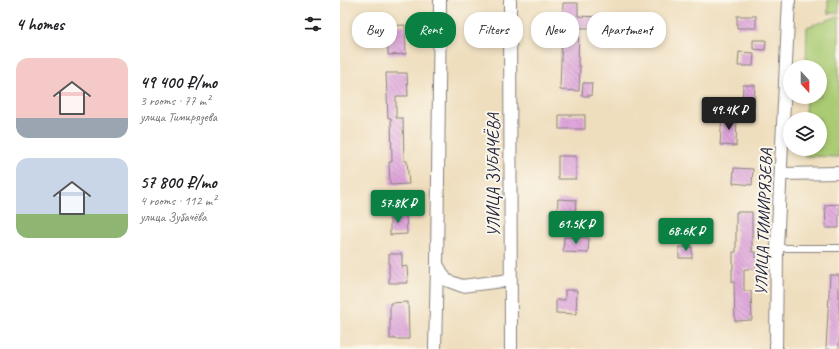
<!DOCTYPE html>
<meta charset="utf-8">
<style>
body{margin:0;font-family:Caveat,sans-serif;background:#f6f6f6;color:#202124;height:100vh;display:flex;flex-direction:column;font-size:15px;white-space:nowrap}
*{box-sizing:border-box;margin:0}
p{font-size:13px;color:#757577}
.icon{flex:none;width:22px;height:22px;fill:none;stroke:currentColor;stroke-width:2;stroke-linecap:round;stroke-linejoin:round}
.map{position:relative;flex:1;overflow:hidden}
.details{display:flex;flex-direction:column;background:#fff;width:340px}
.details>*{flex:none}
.guide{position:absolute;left:12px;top:12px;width:380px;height:36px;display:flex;gap:8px}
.needle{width:26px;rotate:159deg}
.buttons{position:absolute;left:443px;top:60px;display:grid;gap:8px}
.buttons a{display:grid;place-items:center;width:44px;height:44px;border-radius:50%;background:#fff;box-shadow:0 2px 6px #0003;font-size:20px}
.price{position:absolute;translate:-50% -34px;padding:0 9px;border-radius:4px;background:#0b8043;color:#fff;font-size:13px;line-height:26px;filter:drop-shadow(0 1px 2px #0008)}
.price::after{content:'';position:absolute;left:50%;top:24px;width:12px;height:9px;margin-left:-6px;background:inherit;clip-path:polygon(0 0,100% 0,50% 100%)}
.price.current{background:#222;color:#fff}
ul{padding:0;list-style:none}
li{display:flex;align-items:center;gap:12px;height:100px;padding:0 16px}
li span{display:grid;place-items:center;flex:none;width:112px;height:80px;border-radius:12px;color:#555}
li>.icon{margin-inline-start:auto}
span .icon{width:48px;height:48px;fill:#fffc;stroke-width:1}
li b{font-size:17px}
h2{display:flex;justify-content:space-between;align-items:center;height:48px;padding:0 16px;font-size:17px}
.pill{padding:0 14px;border-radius:16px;background:#fff;box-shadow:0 2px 6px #0003;font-size:14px;line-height:36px}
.pill.current{background:#0b8043;color:#fff}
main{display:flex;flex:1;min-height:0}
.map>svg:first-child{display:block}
.green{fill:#aacb73;stroke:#667657}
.building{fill:url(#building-back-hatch)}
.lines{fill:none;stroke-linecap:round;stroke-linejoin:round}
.lane-casing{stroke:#88807c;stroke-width:8}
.street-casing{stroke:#88807c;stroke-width:14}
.lane{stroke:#fff;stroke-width:6}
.street{stroke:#fff;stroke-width:12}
.labels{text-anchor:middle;stroke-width:4;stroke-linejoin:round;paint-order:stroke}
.street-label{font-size:17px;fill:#22223b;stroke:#fbf7ec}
</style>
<main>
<section class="details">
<h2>4 homes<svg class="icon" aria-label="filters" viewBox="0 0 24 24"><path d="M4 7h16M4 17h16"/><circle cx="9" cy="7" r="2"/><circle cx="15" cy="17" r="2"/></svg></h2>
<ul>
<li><span style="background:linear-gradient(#f6c9c9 75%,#9aa5b1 0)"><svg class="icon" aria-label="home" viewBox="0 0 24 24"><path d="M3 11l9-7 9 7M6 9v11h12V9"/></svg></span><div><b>49 400 ₽/mo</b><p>3 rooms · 77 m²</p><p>улица Тимирязева</p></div></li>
<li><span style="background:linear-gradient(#c9d6e8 70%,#8fb573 0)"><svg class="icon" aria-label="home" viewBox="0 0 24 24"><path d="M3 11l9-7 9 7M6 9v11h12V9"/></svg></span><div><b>57 800 ₽/mo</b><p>4 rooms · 112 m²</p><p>улица Зубачёва</p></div></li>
</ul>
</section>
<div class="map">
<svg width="499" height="349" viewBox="0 0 499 349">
<defs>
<pattern id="building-back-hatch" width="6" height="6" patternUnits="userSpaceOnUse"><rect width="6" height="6" fill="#dfa6dc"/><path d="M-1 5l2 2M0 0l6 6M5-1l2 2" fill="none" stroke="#b487b4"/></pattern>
</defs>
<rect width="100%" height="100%" fill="#fbf7ec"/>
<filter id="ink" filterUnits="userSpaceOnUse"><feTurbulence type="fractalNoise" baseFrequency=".025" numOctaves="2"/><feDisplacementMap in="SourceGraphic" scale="8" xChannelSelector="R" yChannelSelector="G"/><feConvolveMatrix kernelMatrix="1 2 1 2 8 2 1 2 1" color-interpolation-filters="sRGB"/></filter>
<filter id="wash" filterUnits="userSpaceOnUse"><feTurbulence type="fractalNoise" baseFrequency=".012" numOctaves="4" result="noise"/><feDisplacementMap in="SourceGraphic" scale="16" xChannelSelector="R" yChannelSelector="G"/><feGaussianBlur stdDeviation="0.9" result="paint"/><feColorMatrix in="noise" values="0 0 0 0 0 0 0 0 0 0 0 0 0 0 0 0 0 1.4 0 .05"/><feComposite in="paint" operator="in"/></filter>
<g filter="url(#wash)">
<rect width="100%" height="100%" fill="#efdebe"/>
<!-- green -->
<g class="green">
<rect x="488" y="0" width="11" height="13"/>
<path d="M 499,16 L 499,157 L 464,156 L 465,149 L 480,149 L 480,119 L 465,119 L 466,97 L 480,97 L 480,67 L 466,67 L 467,27 Z"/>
</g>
<g id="blocks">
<!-- building -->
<g class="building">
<path d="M 223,3 L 238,3 L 238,16 L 262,17 L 262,28 L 239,28 L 238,66 L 240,66 L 239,91 L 220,90 Z"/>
<rect x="397" y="16" width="19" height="12"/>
<path d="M 65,25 L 66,54 L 48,55 L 47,26 Z"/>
<path d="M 413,40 L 426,40 L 425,50 L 413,49 Z"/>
<path d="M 399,52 L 414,53 L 413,66 L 398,66 Z"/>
<path d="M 46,73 L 67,73 L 68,96 L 56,96 L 56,118 L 63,118 L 64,161 L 67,161 L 69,184 L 50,185 L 49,162 L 52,162 L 51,118 L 48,118 Z"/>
<path d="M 243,83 L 252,83 L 251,96 L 242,96 Z"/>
<path d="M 403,85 L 415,85 L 414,106 L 402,105 Z"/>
<rect x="219" y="115" width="26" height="14"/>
<path d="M 382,115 L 397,116 L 396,146 L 380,145 Z"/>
<rect x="218" y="156" width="18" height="23"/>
<path d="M 394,168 L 413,169 L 412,185 L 393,183 Z"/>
<path d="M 218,199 L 236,200 L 235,219 L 217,218 Z"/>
<path d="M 499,204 L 499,228 L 486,228 L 485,205 Z"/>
<path d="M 396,212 L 412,212 L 412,252 L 416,252 L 416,269 L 404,269 L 404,291 L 411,291 L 412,320 L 395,321 L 394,282 L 392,282 L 392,269 L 393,269 L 393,252 L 396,252 Z"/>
<path d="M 50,213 L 66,213 L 67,234 L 50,235 Z"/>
<path d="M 224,237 L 249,238 L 248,253 L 223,252 Z"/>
<rect x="339" y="247" width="13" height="11"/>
<path d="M 49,254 L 62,254 L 62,267 L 67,266 L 68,283 L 49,283 Z"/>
<path d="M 490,275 L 499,275 L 499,349 L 486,349 Z"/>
<path d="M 225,290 L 237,290 L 236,314 L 216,313 L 216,300 L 225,300 Z"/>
<path d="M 68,302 L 69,339 L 50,339 L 50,303 Z"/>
</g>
</g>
</g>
<g filter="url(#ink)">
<use href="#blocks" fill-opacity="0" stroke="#88807c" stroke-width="1"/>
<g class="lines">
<!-- lane casing -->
<g class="lane-casing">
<path id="lane" d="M 437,248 L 499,248"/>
</g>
<!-- street casing -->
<g class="street-casing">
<g id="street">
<path d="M 170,0 L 171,349"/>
<path d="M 441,174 L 499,173"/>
<path d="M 98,266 L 106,280 L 122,286 L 170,280"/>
<path d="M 95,349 L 97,265 L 100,0"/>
<path d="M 436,349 L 437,248 L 449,0"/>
</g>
</g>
<!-- lane -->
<use href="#lane" class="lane"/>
<!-- street -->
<use href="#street" class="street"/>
</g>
</g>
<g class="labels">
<!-- street labels -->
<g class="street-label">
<text transform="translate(153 175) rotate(-90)" y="6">УЛИЦА ЗУБАЧЁВА</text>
<text transform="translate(423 222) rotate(-88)" y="6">УЛИЦА ТИМИРЯЗЕВА</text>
</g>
</g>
</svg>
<div class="buttons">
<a><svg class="needle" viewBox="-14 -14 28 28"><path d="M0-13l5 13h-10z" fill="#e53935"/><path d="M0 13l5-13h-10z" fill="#757577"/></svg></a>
<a><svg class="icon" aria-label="layers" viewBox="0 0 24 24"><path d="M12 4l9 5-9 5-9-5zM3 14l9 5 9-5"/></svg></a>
</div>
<b class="price current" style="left:389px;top:131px">49.4K ₽</b>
<b class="price" style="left:58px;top:224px">57.8K ₽</b>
<b class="price" style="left:236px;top:245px">61.5K ₽</b>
<b class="price" style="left:346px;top:252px">68.6K ₽</b>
<div class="guide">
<a class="pill">Buy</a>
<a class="pill current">Rent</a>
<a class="pill">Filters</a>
<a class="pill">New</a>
<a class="pill">Apartment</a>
</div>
</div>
</main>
